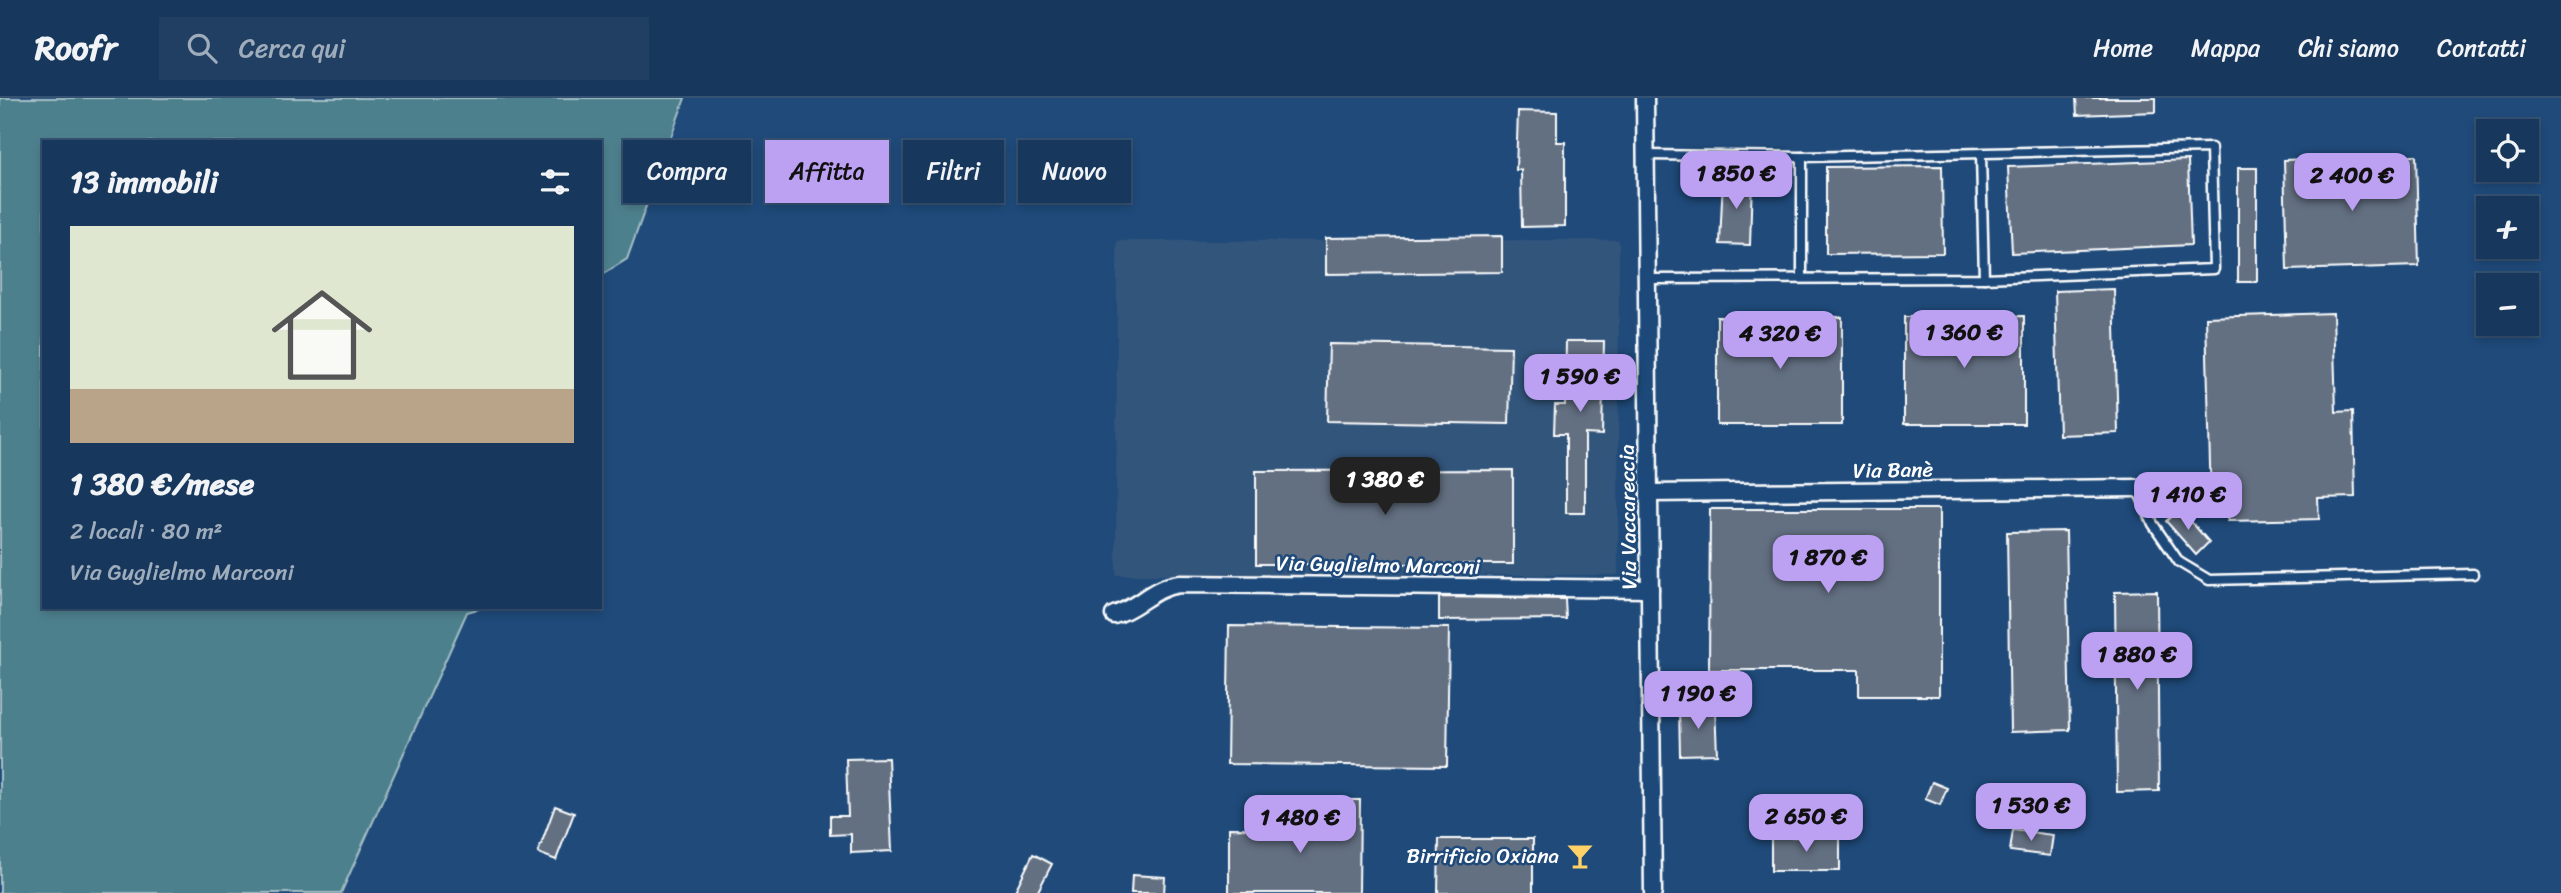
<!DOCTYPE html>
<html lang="it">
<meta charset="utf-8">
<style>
body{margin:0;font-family:Sriracha,sans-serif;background:#203f62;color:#f1f3f6;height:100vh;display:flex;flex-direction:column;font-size:26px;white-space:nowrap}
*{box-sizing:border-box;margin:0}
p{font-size:23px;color:#9eacbb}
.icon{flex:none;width:38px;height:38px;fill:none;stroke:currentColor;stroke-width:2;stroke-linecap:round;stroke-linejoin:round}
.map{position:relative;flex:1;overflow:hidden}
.details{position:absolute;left:42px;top:42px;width:560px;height:469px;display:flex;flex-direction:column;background:#17385c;border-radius:0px;box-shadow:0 4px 10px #0003,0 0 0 2px #365272}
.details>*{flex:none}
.top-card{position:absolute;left:623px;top:42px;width:665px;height:63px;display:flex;gap:14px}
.buttons{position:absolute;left:2476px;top:21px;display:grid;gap:14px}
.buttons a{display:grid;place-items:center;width:63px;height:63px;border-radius:0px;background:#17385c;box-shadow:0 4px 10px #0003,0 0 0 2px #365272;font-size:35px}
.price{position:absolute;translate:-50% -60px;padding:0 16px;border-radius:14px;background:#bca0f2;color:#111;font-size:23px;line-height:46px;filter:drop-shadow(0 2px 4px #0008)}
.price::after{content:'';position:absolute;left:50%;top:42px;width:21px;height:16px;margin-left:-10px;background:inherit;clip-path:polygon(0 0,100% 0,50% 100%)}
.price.current{background:#222;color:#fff}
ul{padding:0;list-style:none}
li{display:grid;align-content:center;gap:14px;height:371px;padding:0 28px}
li+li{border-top:2px solid #365272}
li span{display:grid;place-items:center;height:217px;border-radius:0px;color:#555}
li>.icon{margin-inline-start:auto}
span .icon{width:126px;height:126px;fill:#fffc;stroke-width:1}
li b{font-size:30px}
h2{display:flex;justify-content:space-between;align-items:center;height:84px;padding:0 28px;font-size:30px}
.chip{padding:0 24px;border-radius:0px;background:#17385c;box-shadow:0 4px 10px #0003,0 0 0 2px #365272;font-size:24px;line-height:63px}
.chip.current{background:#bca0f2;color:#111}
header{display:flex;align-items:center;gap:42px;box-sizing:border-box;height:98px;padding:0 35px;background:#17385c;border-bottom:2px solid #365272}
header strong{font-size:33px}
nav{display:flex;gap:38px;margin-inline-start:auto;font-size:24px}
.search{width:490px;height:63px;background:#203f62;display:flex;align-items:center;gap:18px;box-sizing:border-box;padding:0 24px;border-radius:0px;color:#9eacbb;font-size:26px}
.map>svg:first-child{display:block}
.built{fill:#33557c}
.green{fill:#4d808d;stroke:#a6c0c6;stroke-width:2}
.building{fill:#637082;stroke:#fff;stroke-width:2}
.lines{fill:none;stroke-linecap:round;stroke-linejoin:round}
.service-casing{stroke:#fff;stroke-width:13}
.minor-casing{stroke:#fff;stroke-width:21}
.service{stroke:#1f4a7a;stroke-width:8}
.minor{stroke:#1f4a7a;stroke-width:16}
.labels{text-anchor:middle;stroke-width:5;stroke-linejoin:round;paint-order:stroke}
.street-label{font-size:21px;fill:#fff;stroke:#1f4a7a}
.poi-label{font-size:21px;fill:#fff;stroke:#1f4a7a;text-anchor:end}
</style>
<header>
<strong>Roofr</strong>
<div class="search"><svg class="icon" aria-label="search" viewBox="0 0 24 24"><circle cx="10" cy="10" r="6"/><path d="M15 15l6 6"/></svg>Cerca qui</div>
<nav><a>Home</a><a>Mappa</a><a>Chi siamo</a><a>Contatti</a></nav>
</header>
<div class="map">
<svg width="2561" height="795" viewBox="0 0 2561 795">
<rect width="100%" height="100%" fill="#1f4a7a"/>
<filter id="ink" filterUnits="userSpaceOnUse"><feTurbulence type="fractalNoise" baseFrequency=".0143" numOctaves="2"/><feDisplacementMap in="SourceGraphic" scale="14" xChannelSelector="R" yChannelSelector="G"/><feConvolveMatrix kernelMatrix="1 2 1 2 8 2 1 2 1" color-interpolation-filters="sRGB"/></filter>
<g filter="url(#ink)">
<!-- built -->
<path class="built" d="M 1619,142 L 1618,477 L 1116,477 L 1117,143 Z"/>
<!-- green -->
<path class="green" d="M 0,0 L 685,0 L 627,161 L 600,178 L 600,44 L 44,44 L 44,509 L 485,509 L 467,514 L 341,795 L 0,795 Z"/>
<!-- building -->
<g class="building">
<path d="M 2076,0 L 2156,0 L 2156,14 L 2077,17 Z"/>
<path d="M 1518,13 L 1557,14 L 1557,44 L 1565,44 L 1565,128 L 1522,129 L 1521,72 L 1516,72 Z"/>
<path d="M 2416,57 L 2419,168 L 2287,172 L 2284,62 Z"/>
<path d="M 2188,62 L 2191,147 L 2012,155 L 2008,69 Z"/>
<path d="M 1942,68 L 1943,155 L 1826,156 L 1826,69 Z"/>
<rect x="2238" y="70" width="19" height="114"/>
<path d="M 1723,79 L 1752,80 L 1750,147 L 1720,146 Z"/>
<path d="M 1502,138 L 1502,174 L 1326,176 L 1326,140 Z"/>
<path d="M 2114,191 L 2118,335 L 2059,337 L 2055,193 Z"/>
<path d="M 2333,215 L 2336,314 L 2353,313 L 2355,399 L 2318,400 L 2319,421 L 2228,423 L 2228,403 L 2211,404 L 2206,219 Z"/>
<path d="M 2024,218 L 2024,326 L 1904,326 L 1904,219 Z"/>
<rect x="1717" y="219" width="125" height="108"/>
<path d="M 1566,243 L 1604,243 L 1602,337 L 1585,336 L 1585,415 L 1566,415 L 1566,336 L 1554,336 L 1555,307 L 1565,307 Z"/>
<path d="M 1329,246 L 1511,249 L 1509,326 L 1327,323 Z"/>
<path d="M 1513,372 L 1513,466 L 1256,466 L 1256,373 Z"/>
<path d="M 1710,411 L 1939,411 L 1939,598 L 1859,598 L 1859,572 L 1709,572 Z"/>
<path d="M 2180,411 L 2209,444 L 2196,457 L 2166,423 Z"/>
<path d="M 2066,433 L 2070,632 L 2010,634 L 2007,434 Z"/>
<path d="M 2157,493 L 2159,693 L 2117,694 L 2115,494 Z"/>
<path d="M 1439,499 L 1565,501 L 1566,521 L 1439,522 Z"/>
<path d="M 1229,528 L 1449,530 L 1447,668 L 1227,666 Z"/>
<path d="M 1715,609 L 1717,656 L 1680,657 L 1679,610 Z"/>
<path d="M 888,660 L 892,753 L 851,755 L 851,736 L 830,737 L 830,718 L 848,718 L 846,661 Z"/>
<path d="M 1932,684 L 1947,690 L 1940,707 L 1925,701 Z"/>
<path d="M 1320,702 L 1360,702 L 1359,795 L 1229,795 L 1229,730 L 1320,731 Z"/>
<path d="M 555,708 L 574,715 L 556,762 L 538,755 Z"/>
<path d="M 2013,732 L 2053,737 L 2050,758 L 2010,753 Z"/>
<rect x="1771" y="739" width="69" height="34"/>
<path d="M 1439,741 L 1533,741 L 1533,795 L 1438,795 Z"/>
<path d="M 1033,756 L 1052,766 L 1037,795 L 1014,795 Z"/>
<path d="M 1132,777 L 1165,779 L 1164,795 L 1131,795 Z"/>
</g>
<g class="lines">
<!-- service casing -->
<g class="service-casing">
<g id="service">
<path d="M 1645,57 L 1802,59 L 2211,50 L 2214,171 L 1984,180 L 1648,181"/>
<path d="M 1981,57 L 1984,180"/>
<path d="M 1802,180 L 1802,59"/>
<path d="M 2137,390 L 2153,426 L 2179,464 L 2209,482 L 2473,476"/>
</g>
</g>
<!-- minor casing -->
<g class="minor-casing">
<g id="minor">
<path d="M 1645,0 L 1653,795"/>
<path d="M 1649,395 L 2137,390"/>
<path d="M 1114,517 C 1138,510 1153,489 1179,486 L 1650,491"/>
</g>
</g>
<!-- service -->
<use href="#service" class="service"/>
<!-- minor -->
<use href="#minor" class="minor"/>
</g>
</g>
<!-- icons -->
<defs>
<g id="bar-bare" transform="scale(2.1)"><path d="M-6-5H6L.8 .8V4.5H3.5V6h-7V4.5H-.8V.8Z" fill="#ffd166" stroke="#1f4a7a" stroke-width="2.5" paint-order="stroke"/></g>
</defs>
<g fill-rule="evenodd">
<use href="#bar-bare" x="1580" y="758"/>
</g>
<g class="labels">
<!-- street labels -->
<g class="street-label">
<text transform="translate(1893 372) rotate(-1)" y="7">Via Banè</text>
<text transform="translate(1628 419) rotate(-91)" y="7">Via Vaccareccia</text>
<text transform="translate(1378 467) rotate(1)" y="7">Via Guglielmo Marconi</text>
</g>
<!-- poi labels -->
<g class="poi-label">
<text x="1559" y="765">Birrificio Oxiana</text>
</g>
</g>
</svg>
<div class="buttons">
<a><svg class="icon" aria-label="locate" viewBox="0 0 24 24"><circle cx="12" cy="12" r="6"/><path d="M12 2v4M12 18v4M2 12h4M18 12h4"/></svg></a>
<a>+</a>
<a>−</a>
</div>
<b class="price" style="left:1736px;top:113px">1 850 €</b>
<b class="price" style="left:2352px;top:115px">2 400 €</b>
<b class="price" style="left:1964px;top:272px">1 360 €</b>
<b class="price" style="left:1780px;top:273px">4 320 €</b>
<b class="price" style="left:1580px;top:316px">1 590 €</b>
<b class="price current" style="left:1385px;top:419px">1 380 €</b>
<b class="price" style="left:2188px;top:434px">1 410 €</b>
<b class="price" style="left:1828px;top:497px">1 870 €</b>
<b class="price" style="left:2137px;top:594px">1 880 €</b>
<b class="price" style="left:1698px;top:633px">1 190 €</b>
<b class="price" style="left:2031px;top:745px">1 530 €</b>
<b class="price" style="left:1806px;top:756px">2 650 €</b>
<b class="price" style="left:1300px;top:757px">1 480 €</b>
<div class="top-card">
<a class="chip">Compra</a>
<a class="chip current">Affitta</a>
<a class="chip">Filtri</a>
<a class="chip">Nuovo</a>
</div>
<section class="details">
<h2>13 immobili<svg class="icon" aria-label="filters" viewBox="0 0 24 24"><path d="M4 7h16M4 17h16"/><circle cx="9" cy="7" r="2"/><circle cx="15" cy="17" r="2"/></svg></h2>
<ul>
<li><span style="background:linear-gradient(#dfe7d0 75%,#b9a48a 0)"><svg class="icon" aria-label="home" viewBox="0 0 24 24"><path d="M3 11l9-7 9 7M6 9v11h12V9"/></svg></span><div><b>1 380 €/mese</b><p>2 locali · 80 m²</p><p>Via Guglielmo Marconi</p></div></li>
</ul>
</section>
</div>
